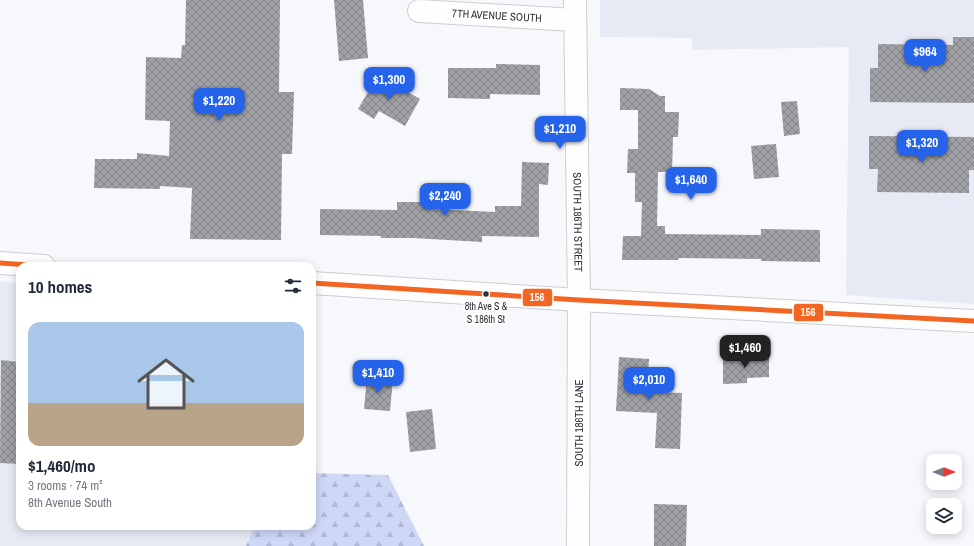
<!DOCTYPE html>
<meta charset="utf-8">
<style>
body{margin:0;font-family:"Archivo Narrow",sans-serif;background:#f2f2f3;color:#1f2937;height:100vh;display:flex;flex-direction:column;font-size:15px;white-space:nowrap}
*{box-sizing:border-box;margin:0}
p{font-size:13px;color:#747a83}
.icon{flex:none;width:22px;height:22px;fill:none;stroke:currentColor;stroke-width:2;stroke-linecap:round;stroke-linejoin:round}
.map{position:relative;flex:1;overflow:hidden}
.details{position:absolute;left:16px;top:262px;width:300px;height:268px;display:flex;flex-direction:column;background:#fff;border-radius:12px;box-shadow:0 2px 10px #0003}
.details>*{flex:none}
.needle{width:26px;rotate:90deg}
.buttons{position:absolute;left:926px;top:454px;display:grid;gap:8px}
.buttons a{display:grid;place-items:center;width:36px;height:36px;border-radius:8px;background:#fff;box-shadow:0 2px 10px #0003;font-size:20px}
.price{position:absolute;translate:-50% -34px;padding:0 9px;border-radius:8px;background:#2563eb;color:#fff;font-size:13px;line-height:26px;filter:drop-shadow(0 1px 2px #0008)}
.price::after{content:'';position:absolute;left:50%;top:24px;width:12px;height:9px;margin-left:-6px;background:inherit;clip-path:polygon(0 0,100% 0,50% 100%)}
.price.current{background:#222;color:#fff}
ul{padding:0;list-style:none}
li{display:grid;align-content:center;gap:8px;height:212px;padding:0 12px}
li span{display:grid;place-items:center;height:124px;border-radius:12px;color:#555}
li>.icon{margin-inline-start:auto}
span .icon{width:72px;height:72px;fill:#fffc;stroke-width:1}
li b{font-size:17px}
h2{display:flex;justify-content:space-between;align-items:center;height:48px;padding:0 12px;font-size:17px}
.map>svg:first-child{display:block}
.built{fill:#e7eaf4}
.forest{fill:url(#forest-firs)}
.building{fill:url(#building-cross-hatch)}
.lines{fill:none;stroke-linecap:round;stroke-linejoin:round}
.street-casing{stroke:#cdced3;stroke-width:24}
.secondary-casing{stroke:#cdced3;stroke-width:24}
.street{stroke:#fefeff;stroke-width:22}
.secondary{stroke:#fefeff;stroke-width:22}
.bus-1-casing{stroke:#fff;stroke-width:8}
.bus-1{stroke:#f26522;stroke-width:5}
.bus-dot{fill:#2d2f36;stroke:#fff;stroke-width:1.5}
.labels{text-anchor:middle;stroke-width:4;stroke-linejoin:round;paint-order:stroke}
.bus-label{font-size:10px;fill:#2d2f36;stroke:#fff}
.street-label{font-size:11px;fill:#2d2f36;stroke:#fff}
.line-badge{stroke:#fff;stroke-width:1.5}
.badge-label{font-size:11px;text-anchor:middle;font-weight:bold;fill:#fff}
</style>
<div class="map">
<svg width="974" height="546" viewBox="0 0 974 546">
<defs>
<pattern id="forest-firs" width="22" height="20" patternUnits="userSpaceOnUse"><rect width="22" height="20" fill="#cfd7f7"/><path d="M5 1l3.5 6h-7zM16 11l3.5 6h-7z" fill="#b2b9d4"/></pattern>
<pattern id="building-cross-hatch" width="8" height="8" patternUnits="userSpaceOnUse"><rect width="8" height="8" fill="#a0a1a6"/><path d="M0 0l8 8M0 8l8-8" fill="none" stroke="#838488"/></pattern>
</defs>
<rect width="100%" height="100%" fill="#f7f8fc"/>
<!-- built -->
<g class="built">
<path d="M 600,0 L 974,0 L 974,304 L 846,295 L 849,47 L 692,50 L 692,38 L 600,37 Z"/>
<path d="M 0,281 L 20,283 L 20,526 L 286,526 L 277,546 L 0,546 Z"/>
</g>
<!-- forest -->
<path class="forest" d="M 312,473 L 388,475 L 424,546 L 246,546 L 255,526 L 312,526 Z"/>
<!-- building -->
<g class="building">
<path d="M 186,0 L 280,0 L 279,92 L 294,92 L 292,154 L 282,154 L 281,240 L 190,239 L 192,188 L 160,186 L 160,189 L 94,188 L 95,159 L 137,159 L 137,153 L 169,156 L 170,121 L 145,120 L 146,57 L 181,58 L 182,45 L 185,45 Z"/>
<path d="M 334,0 L 363,0 L 368,58 L 339,61 Z"/>
<path d="M 953,37 L 974,37 L 974,103 L 870,102 L 870,68 L 878,68 L 878,44 L 953,45 Z"/>
<path d="M 496,64 L 540,65 L 540,95 L 490,94 L 490,99 L 448,98 L 448,68 L 496,68 Z"/>
<path d="M 378,75 L 420,99 L 405,126 L 379,111 L 374,119 L 358,109 Z"/>
<path d="M 620,88 L 649,89 L 660,96 L 665,96 L 665,112 L 679,112 L 678,137 L 673,137 L 672,172 L 658,172 L 657,226 L 665,226 L 665,234 L 761,235 L 761,229 L 820,230 L 820,262 L 761,261 L 761,259 L 679,258 L 678,260 L 622,260 L 623,236 L 641,236 L 642,202 L 635,202 L 635,173 L 627,173 L 628,149 L 638,149 L 638,110 L 620,110 Z"/>
<path d="M 797,101 L 800,134 L 784,136 L 781,102 Z"/>
<path d="M 869,136 L 974,137 L 974,170 L 969,170 L 969,193 L 877,192 L 878,169 L 869,169 Z"/>
<path d="M 776,144 L 779,177 L 754,179 L 751,146 Z"/>
<path d="M 522,162 L 549,163 L 548,185 L 539,184 L 539,237 L 482,236 L 482,242 L 413,238 L 381,238 L 381,236 L 320,235 L 320,209 L 397,210 L 397,202 L 431,202 L 431,209 L 495,212 L 495,206 L 521,206 Z"/>
<path d="M 619,357 L 649,359 L 647,392 L 682,393 L 680,449 L 655,448 L 657,413 L 616,411 Z"/>
<path d="M 769,357 L 769,377 L 747,378 L 747,383 L 723,384 L 723,358 Z"/>
<path d="M 1,360 L 20,362 L 20,464 L 0,463 Z"/>
<path d="M 367,376 L 393,378 L 390,411 L 364,409 Z"/>
<path d="M 432,409 L 436,449 L 410,452 L 406,412 Z"/>
<path d="M 654,504 L 687,505 L 686,546 L 654,546 Z"/>
</g>
<g class="lines">
<!-- street casing -->
<g class="street-casing">
<g id="street">
<path id="s1" d="M 575,0 L 579,300 L 578,546"/>
<path id="s2" d="M 419,11 L 575,20"/>
</g>
</g>
<!-- secondary casing -->
<g class="secondary-casing">
<g id="secondary">
<path d="M 0,263 L 44,266"/>
<path d="M 312,283 L 579,300 L 974,321"/>
</g>
</g>
<!-- street -->
<use href="#street" class="street"/>
<!-- secondary -->
<use href="#secondary" class="secondary"/>
<!-- bus-1 casing -->
<g class="bus-1-casing">
<g id="bus-1">
<path d="M 0,263 L 44,266"/>
<path d="M 312,283 L 579,300 L 974,321"/>
</g>
</g>
<!-- bus-1 -->
<use href="#bus-1" class="bus-1"/>
</g>
<!-- markers -->
<circle class="bus-dot" cx="486" cy="294" r="3.5"/>
<g class="labels">
<!-- bus labels -->
<g class="bus-label">
<text x="486" y="310">8th Ave S &amp;<tspan x="486" dy="13">S 186th St</tspan></text>
</g>
<!-- street labels -->
<g class="street-label">
<text dy="4" stroke="none"><textPath href="#s2" startOffset="78">7TH AVENUE SOUTH</textPath></text>
<text dy="4" stroke="none"><textPath href="#s1" startOffset="222">SOUTH 186TH STREET</textPath></text>
<text transform="translate(579 423) rotate(-90)" y="4">SOUTH 186TH LANE</text>
</g>
</g>
<g class="line-badge">
<rect x="522" y="288" width="31" height="19" rx="4" fill="#f26522"/>
<rect x="793" y="303" width="31" height="19" rx="4" fill="#f26522"/>
</g>
<g class="badge-label">
<text x="537" y="301">156</text>
<text x="808" y="316">156</text>
</g>
</svg>
<div class="buttons">
<a><svg class="needle" viewBox="-14 -14 28 28"><path d="M0-13l5 13h-10z" fill="#e53935"/><path d="M0 13l5-13h-10z" fill="#747a83"/></svg></a>
<a><svg class="icon" aria-label="layers" viewBox="0 0 24 24"><path d="M12 4l9 5-9 5-9-5zM3 14l9 5 9-5"/></svg></a>
</div>
<b class="price" style="left:925px;top:73px">$964</b>
<b class="price" style="left:389px;top:101px">$1,300</b>
<b class="price" style="left:219px;top:122px">$1,220</b>
<b class="price" style="left:560px;top:150px">$1,210</b>
<b class="price" style="left:922px;top:164px">$1,320</b>
<b class="price" style="left:691px;top:201px">$1,640</b>
<b class="price" style="left:445px;top:217px">$2,240</b>
<b class="price current" style="left:745px;top:369px">$1,460</b>
<b class="price" style="left:378px;top:394px">$1,410</b>
<b class="price" style="left:649px;top:401px">$2,010</b>
<section class="details">
<h2>10 homes<svg class="icon" aria-label="filters" viewBox="0 0 24 24"><path d="M4 7h16M4 17h16"/><circle cx="9" cy="7" r="2"/><circle cx="15" cy="17" r="2"/></svg></h2>
<ul>
<li><span style="background:linear-gradient(#a9c7e8 65%,#b9a48a 0)"><svg class="icon" aria-label="home" viewBox="0 0 24 24"><path d="M3 11l9-7 9 7M6 9v11h12V9"/></svg></span><div><b>$1,460/mo</b><p>3 rooms · 74 m²</p><p>8th Avenue South</p></div></li>
</ul>
</section>
</div>
